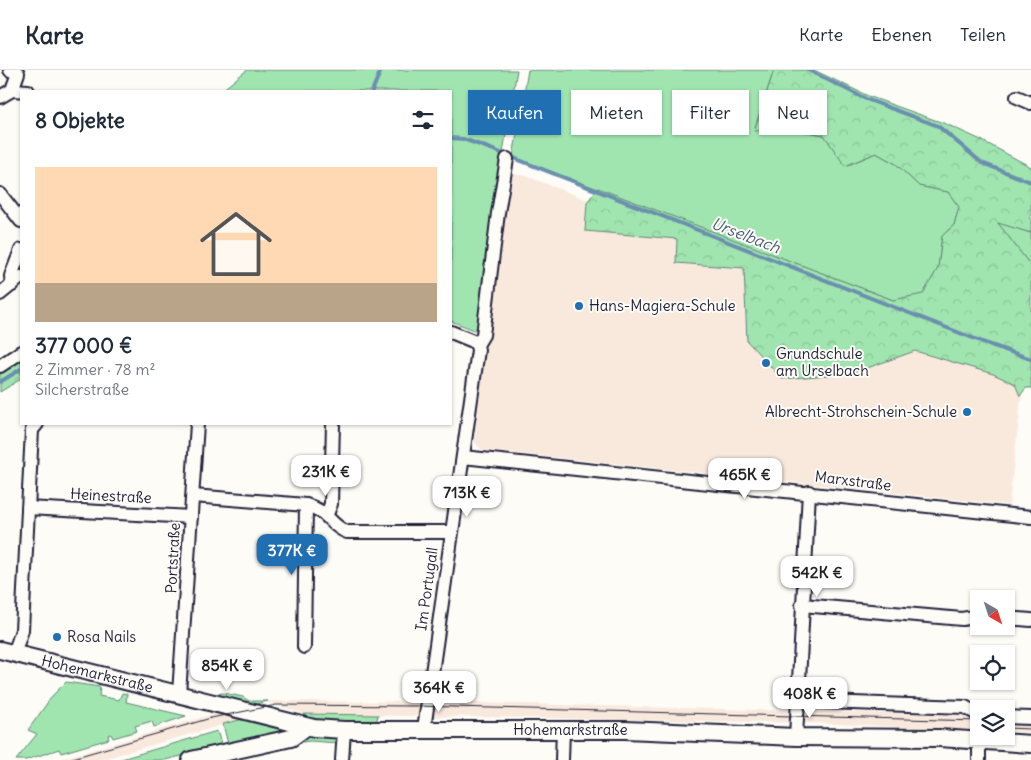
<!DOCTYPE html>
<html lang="de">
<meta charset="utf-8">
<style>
body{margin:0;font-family:Delius,sans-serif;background:#f2f2f3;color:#1f2937;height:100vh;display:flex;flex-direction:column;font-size:19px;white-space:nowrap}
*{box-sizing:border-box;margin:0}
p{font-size:16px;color:#747a83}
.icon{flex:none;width:28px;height:28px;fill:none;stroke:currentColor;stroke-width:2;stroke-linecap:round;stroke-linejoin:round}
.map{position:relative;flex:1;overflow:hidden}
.panel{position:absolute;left:20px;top:20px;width:432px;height:335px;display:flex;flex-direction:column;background:#fff;border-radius:0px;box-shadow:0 1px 4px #0004}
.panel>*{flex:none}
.top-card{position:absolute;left:468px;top:20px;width:475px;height:45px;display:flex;gap:10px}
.needle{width:32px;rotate:141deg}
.fabs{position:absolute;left:970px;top:520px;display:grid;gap:10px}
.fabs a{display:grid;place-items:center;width:45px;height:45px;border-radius:0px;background:#fff;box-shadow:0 1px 4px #0004;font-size:25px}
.price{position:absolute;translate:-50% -42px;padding:0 11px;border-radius:10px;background:#fff;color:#222;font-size:16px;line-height:32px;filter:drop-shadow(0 1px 2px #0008)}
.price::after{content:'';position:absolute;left:50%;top:30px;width:15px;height:11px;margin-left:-8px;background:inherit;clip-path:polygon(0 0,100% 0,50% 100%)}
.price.on{background:#1f6fb2;color:#fff}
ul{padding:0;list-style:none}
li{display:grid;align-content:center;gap:10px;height:265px;padding:0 15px}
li+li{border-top:1px solid #e0e1e3}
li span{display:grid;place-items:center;height:155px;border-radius:0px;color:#555}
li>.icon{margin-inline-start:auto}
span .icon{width:90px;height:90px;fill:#fffc;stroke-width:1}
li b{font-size:21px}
h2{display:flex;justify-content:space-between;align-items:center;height:60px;padding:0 15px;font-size:21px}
.chip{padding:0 18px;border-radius:0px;background:#fff;box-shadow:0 1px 4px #0004;font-size:18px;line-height:45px}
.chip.on{background:#1f6fb2;color:#fff}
header{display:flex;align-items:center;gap:30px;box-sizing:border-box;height:70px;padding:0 25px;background:#fff;border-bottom:1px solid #e0e1e3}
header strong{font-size:24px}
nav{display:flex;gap:28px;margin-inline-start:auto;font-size:18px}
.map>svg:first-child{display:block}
.built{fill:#f9e9dd}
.green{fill:#a0e5b0;stroke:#618476}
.forest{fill:url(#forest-crowns);stroke:#618476}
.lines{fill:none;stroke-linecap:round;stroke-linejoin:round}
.stream{stroke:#6b8faf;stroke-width:4}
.minor-casing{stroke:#22223b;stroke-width:16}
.tertiary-casing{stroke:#22223b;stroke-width:20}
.minor{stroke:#fdfcf7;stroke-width:12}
.tertiary{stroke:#fdfcf7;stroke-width:16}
.tram{stroke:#22223b;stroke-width:1}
.poi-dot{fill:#1f6fb2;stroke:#fdfcf7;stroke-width:2}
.labels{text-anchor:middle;stroke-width:4;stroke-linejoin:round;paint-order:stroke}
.poi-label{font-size:15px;fill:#22223b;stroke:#fdfcf7;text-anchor:start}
.street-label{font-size:15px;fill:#22223b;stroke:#fdfcf7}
.water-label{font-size:16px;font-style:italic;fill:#475975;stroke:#fdfcf7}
</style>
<header>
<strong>Karte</strong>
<nav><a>Karte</a><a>Ebenen</a><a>Teilen</a></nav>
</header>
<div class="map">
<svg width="1031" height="690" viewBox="0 0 1031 690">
<defs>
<pattern id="forest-crowns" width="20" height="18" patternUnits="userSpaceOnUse" patternTransform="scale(1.25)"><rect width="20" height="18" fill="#a0e5b0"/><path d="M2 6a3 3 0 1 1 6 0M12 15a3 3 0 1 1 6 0" fill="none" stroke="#8ac498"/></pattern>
</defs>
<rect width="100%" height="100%" fill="#fdfcf7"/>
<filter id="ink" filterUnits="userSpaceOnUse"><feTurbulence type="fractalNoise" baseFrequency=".02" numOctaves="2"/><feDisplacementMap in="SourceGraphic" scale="10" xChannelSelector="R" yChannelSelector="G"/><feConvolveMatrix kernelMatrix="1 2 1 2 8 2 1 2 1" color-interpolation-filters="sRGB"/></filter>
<g filter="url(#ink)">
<!-- built -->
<g class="built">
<path d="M 508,103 L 526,106 L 1027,300 L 1021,331 L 1009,435 L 482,380 L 474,372 Z"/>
<path d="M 268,631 L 438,632 L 927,644 L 979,647 L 979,660 L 812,653 L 304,644 L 267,632 Z"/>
<path d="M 220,642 L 243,649 L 100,690 L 57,690 Z"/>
<path d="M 1006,648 L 1031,650 L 1031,663 L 1006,661 Z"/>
</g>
<!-- green -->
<g class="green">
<path d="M 247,0 L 517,0 L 486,182 L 477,261 L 451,251 L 451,21 L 221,21 Z"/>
<path d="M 528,0 L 774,0 L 754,60 L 792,59 L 824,65 L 846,96 L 876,83 L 896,94 L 919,116 L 948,122 L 959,137 L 954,155 L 942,166 L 938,198 L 923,225 L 893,230 L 513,87 Z"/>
<path d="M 997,152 L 1031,163 L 1031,196 Z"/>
<path d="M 66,612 L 100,617 L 99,626 L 119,630 L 122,623 L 127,624 L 126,632 L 186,646 L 154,657 L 152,651 L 135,656 L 137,661 L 113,668 L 111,664 L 108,665 L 109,669 L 61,683 L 59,679 L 26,690 L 16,690 L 37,664 L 28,660 L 53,625 Z"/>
<path d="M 224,623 L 243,627 L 249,631 L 268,631 L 249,636 L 212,627 L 214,624 Z"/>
<path d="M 304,644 L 378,645 L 376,654 L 312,651 Z"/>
<path d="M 243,649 L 283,659 L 282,662 L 228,674 L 223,654 Z"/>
<path d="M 217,661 L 222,676 L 165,690 L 118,690 Z"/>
<path d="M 308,663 L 338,666 L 338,673 L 310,671 L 295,673 Z"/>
</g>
<!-- forest -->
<g class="forest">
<path d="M 774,0 L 814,0 L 868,26 L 946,54 L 981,70 L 1031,97 L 1031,163 L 998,153 L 1031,196 L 1031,318 L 1026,318 L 1020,326 L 1015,314 L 993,304 L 915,281 L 853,303 L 782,309 L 747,271 L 744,198 L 676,193 L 677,169 L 585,161 L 587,132 L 598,118 L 893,230 L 923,224 L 938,198 L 942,166 L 954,155 L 959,137 L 948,122 L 919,116 L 896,94 L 876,83 L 845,96 L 824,65 L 792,59 L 754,61 Z"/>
<path d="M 21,288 L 21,309 L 0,322 L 0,302 Z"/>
</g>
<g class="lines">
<!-- stream -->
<g class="stream">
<path d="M 808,0 L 866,29 L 938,56 L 982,93 L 1031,112"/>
<path d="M 372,21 L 381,0"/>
<path d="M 451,68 L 463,69 L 491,79 L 988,274 L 1031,289"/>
<path d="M 0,312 L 21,299"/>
</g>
<!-- minor casing -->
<g class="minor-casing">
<g id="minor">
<path d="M 12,20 L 28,21"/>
<path d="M 0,27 L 12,20 L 18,3 L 10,0"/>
<path d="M 1017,27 L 1031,33"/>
<path d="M 0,124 L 21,151"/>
<path d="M 12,215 L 11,206 L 21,180"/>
<path d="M 0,224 L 21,207"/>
<path d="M 451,262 L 473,271 L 477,275"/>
<path d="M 0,296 L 21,282"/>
<path d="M 463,387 L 1031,447"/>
<path d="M 193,426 L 306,435 C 329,441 330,456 347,462 L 451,462"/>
<path d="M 28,438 L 191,447"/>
<path d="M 327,444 L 331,434 L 333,354"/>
<path d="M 802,535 L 962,549 L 979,546"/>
<path d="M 1006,548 L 1031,550"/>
<path d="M 304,577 L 306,435"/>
<path d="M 14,584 L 22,560 L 32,360 L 37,354"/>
<path d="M 179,624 L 197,354"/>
<path d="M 797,631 L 965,637 L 979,645"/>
<path d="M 1006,647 L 1031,648"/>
<path d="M 424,659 L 478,280 L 477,275 L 483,265 L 498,143 L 507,89"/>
<path d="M 796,667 L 809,422"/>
<path d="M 979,672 L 979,690"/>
<path d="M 342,690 L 344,660"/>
<path d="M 562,690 L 563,659"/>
</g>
</g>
<!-- tertiary casing -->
<g class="tertiary-casing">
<g id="tertiary">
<path id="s1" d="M 0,580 L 314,658 L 344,660 L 625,660 L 796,667 L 939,668 L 1031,674"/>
<path d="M 191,690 L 291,668 L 306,657"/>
</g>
</g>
<!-- minor -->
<use href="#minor" class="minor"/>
<!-- tertiary -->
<use href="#tertiary" class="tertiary"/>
<!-- tram -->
<g class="tram">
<path d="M 1006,658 L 1031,659"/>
<path d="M 66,690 L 211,648 L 276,635 L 416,636 L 979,651"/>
</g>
</g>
</g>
<!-- markers -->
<g class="poi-dot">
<circle cx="579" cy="236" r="5"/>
<circle cx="766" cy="293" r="5"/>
<circle cx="967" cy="342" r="5"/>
<circle cx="57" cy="567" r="5"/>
</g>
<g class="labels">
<!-- poi labels -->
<g class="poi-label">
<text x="589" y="241">Hans-Magiera-Schule</text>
<text x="776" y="289">Grundschule<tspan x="776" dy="17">am Urselbach</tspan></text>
<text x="957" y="347" text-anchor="end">Albrecht-Strohschein-Schule</text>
<text x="67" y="572">Rosa Nails</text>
</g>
<!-- street labels -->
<g class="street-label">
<text transform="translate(853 411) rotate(7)" y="5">Marxstraße</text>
<text transform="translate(111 426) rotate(3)" y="5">Heinestraße</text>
<text transform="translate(173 488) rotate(-87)" y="5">Portstraße</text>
<text transform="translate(427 519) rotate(-82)" y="5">Im Portugall</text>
<text dy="5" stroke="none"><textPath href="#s1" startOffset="100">Hohemarkstraße</textPath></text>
<text dy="5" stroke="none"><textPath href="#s1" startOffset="580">Hohemarkstraße</textPath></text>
</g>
<!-- water labels -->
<g class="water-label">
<text transform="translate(746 165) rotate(21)" y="6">Urselbach</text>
</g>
</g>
</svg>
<div class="fabs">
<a><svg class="needle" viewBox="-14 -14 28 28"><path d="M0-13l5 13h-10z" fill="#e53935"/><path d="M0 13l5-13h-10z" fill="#747a83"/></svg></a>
<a><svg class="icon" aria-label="locate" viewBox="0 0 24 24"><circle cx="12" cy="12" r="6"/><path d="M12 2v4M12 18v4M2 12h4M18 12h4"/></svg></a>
<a><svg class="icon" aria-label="layers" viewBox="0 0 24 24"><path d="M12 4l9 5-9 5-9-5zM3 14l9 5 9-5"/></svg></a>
</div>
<b class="price" style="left:326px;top:427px">231K €</b>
<b class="price" style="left:745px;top:430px">465K €</b>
<b class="price" style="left:467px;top:448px">713K €</b>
<b class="price on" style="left:292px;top:506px">377K €</b>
<b class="price" style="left:817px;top:528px">542K €</b>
<b class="price" style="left:227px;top:621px">854K €</b>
<b class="price" style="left:439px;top:643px">364K €</b>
<b class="price" style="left:810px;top:649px">408K €</b>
<div class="top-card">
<a class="chip on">Kaufen</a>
<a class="chip">Mieten</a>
<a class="chip">Filter</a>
<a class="chip">Neu</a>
</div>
<section class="panel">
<h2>8 Objekte<svg class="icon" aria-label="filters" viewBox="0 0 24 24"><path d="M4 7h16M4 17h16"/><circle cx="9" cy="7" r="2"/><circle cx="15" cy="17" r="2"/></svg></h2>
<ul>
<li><span style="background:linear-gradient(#ffd9b3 75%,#b9a48a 0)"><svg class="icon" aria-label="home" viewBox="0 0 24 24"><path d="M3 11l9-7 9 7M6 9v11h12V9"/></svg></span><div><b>377 000 €</b><p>2 Zimmer · 78 m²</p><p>Silcherstraße</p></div></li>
</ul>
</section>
</div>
